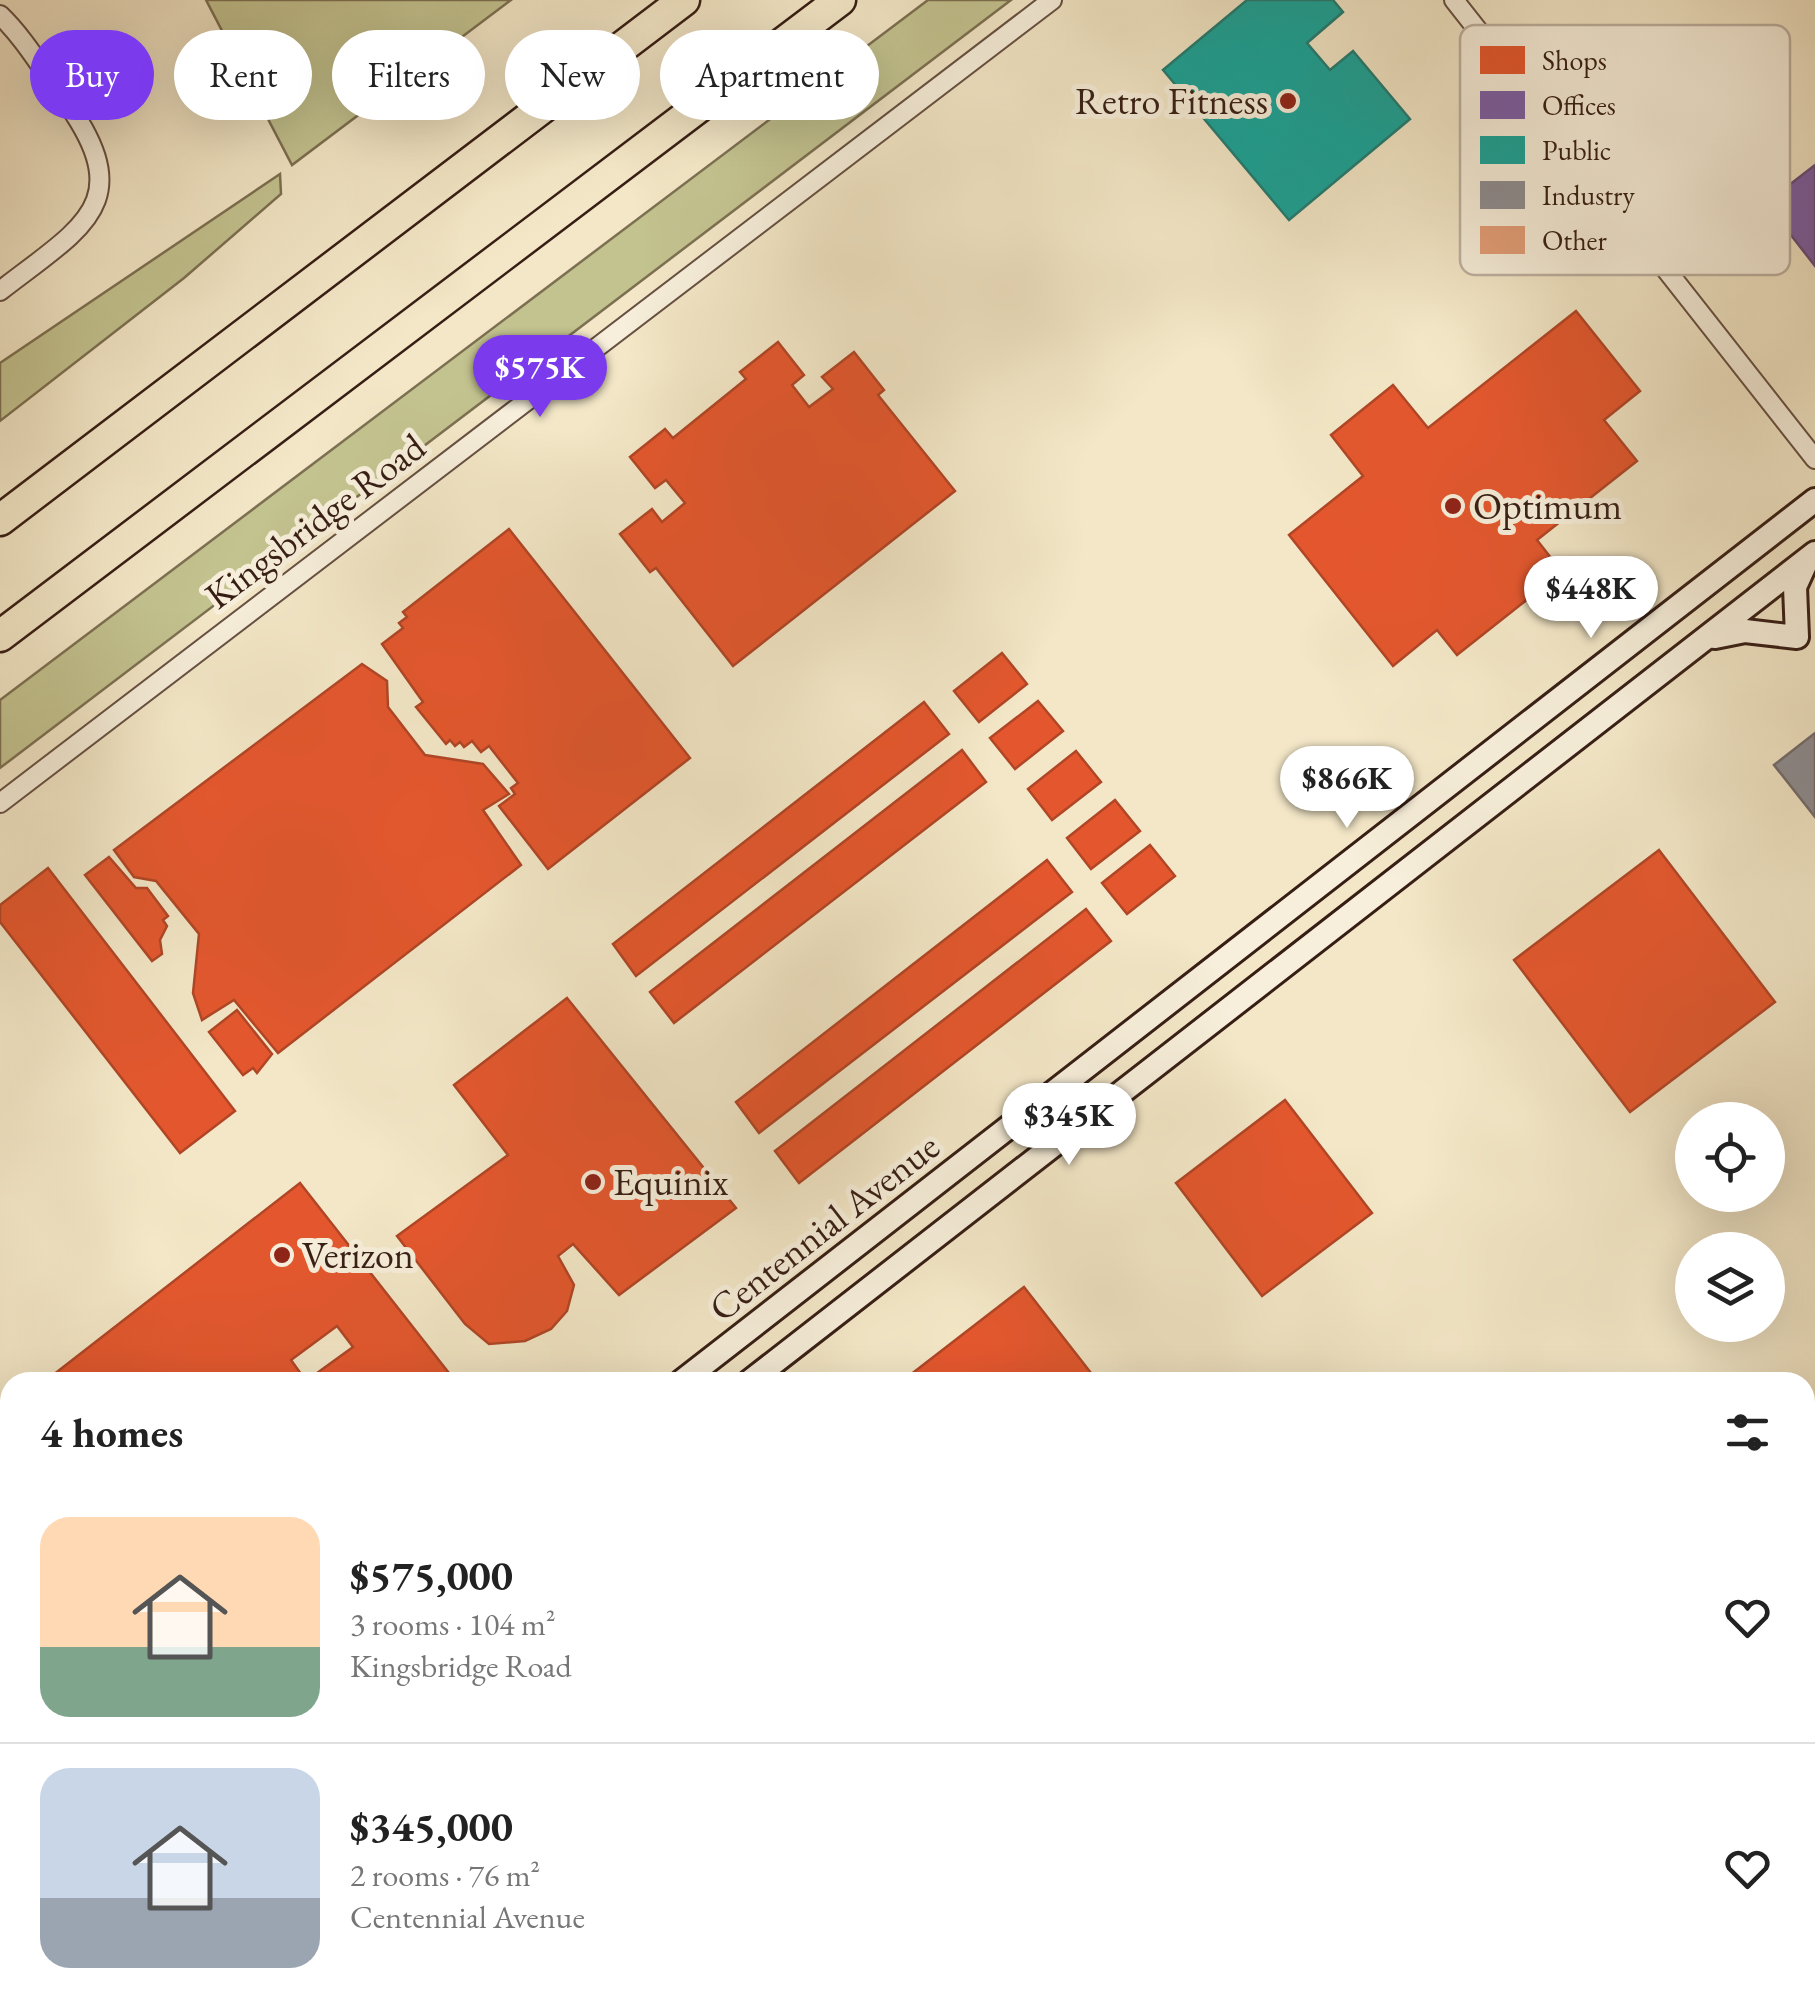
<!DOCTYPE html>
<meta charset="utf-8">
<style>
body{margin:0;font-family:"EB Garamond",serif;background:#f6f6f6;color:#222;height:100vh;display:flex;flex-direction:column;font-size:38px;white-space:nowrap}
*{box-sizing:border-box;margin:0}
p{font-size:32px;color:#767676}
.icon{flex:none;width:55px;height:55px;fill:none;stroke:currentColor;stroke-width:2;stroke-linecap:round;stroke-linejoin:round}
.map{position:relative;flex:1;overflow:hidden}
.sheet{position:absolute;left:0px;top:1372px;width:1815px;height:642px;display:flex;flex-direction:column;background:#fff;border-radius:30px 30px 0 0;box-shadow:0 10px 40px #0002}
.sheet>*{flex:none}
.banner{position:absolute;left:30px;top:30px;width:1000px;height:90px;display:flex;gap:20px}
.fabs{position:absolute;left:1675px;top:1102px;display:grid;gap:20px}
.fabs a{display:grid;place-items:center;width:110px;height:110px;border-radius:50%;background:#fff;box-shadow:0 10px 40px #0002;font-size:50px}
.price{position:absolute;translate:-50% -85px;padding:0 22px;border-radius:35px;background:#fff;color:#222;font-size:32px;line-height:65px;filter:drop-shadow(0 2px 5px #0008)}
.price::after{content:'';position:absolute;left:50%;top:60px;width:30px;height:22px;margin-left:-15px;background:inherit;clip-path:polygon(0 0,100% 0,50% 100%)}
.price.current{background:#7c3aed;color:#fff}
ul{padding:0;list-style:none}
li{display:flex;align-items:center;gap:30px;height:250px;padding:0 40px}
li+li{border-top:2px solid #e0e0e0}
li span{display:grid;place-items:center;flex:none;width:280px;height:200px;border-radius:30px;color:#555}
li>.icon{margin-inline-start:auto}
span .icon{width:120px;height:120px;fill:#fffc;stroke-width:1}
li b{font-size:42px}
h2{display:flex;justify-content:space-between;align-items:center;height:120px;padding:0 40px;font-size:42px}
.pill{padding:0 35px;border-radius:45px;background:#fff;box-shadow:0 10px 40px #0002;font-size:35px;line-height:90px}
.pill.current{background:#7c3aed;color:#fff}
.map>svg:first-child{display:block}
.green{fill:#c3c390;stroke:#7d7052;stroke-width:2.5}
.shops{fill:#e4572e;stroke:#b04626;stroke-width:2.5;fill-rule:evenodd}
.offices{fill:#7b5ea7;stroke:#674b7b;stroke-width:2.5}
.public{fill:#17a398;stroke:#217b71;stroke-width:2.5}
.industry{fill:#8d8d92;stroke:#736c6c;stroke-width:2.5}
.building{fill:#e29d76;stroke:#371e15;stroke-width:2.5}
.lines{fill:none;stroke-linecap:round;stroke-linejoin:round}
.minor-casing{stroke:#665042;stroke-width:22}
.secondary-casing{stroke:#371e15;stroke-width:28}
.motorway-casing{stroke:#371e15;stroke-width:35}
.minor{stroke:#f7efdb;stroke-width:18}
.secondary{stroke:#f7efdb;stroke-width:22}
.motorway{stroke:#f3e7c7;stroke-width:30}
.poi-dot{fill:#8f2418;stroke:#f7efdb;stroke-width:4}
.labels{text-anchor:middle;stroke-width:10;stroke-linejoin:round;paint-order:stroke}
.poi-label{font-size:38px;fill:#371e15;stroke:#f7efdb;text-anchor:start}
.street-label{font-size:38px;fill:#371e15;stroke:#f7efdb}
.key{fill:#f7efdb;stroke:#bdb0a0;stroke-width:2.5}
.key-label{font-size:28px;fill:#371e15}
</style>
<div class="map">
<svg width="1815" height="2013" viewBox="0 0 1815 2013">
<rect width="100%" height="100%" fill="#f3e7c7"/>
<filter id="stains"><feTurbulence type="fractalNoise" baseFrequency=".002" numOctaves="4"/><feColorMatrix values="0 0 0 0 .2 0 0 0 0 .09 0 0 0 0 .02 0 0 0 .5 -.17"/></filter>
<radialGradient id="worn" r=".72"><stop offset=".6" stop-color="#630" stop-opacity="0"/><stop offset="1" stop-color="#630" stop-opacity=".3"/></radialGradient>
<!-- green -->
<g class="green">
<path d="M 206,0 L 511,0 L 292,165 Z"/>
<path d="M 928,0 L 1011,0 L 0,768 L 0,700 Z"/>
<path d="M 280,174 L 281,194 L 184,278 L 0,421 L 0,363 Z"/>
</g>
<!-- shops -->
<g class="shops">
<path d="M 1576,311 L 1640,391 L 1604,420 L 1637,461 L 1537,540 L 1562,572 L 1457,655 L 1437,630 L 1393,666 L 1289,535 L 1363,476 L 1331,435 L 1393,385 L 1428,428 Z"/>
<path d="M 778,342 L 804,375 L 792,385 L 809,407 L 833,389 L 822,377 L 854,352 L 884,390 L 878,395 L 955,491 L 733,666 L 656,568 L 650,572 L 620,534 L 652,509 L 662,522 L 685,503 L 666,480 L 655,488 L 630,457 L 665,429 L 673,438 L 746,379 L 740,372 Z"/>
<path d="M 509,529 L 690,758 L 548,869 L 499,806 L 515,794 L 511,788 L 518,783 L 489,746 L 481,752 L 472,741 L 464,747 L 460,742 L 455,746 L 450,740 L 446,744 L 416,707 L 423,702 L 382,644 L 403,628 L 399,623 L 407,617 L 403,612 Z"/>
<path d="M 1002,653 L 1027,684 L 979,722 L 954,691 Z"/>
<path d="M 362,664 L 387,681 L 388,707 L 425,755 L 483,764 L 509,794 L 483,810 L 521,865 L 278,1053 L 234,1000 L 202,1020 L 193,993 L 199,934 L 156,881 L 134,877 L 114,850 Z"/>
<path d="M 1038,701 L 1063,731 L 1015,769 L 990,738 Z"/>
<path d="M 924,702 L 949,734 L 636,976 L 613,944 Z"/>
<path d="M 962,750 L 986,782 L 674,1023 L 650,992 Z"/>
<path d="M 1076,751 L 1101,782 L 1052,820 L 1028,789 Z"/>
<path d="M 1115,800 L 1140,831 L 1091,869 L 1067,838 Z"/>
<path d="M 1150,845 L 1175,876 L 1127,914 L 1102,883 Z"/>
<path d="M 1659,850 L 1775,1002 L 1630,1112 L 1514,960 Z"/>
<path d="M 109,857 L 136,888 L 147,888 L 168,916 L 163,920 L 167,926 L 160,940 L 162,954 L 152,961 L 85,875 Z"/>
<path d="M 1047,860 L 1072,892 L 759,1133 L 736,1102 Z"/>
<path d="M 48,868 L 235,1111 L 180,1153 L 0,922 L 0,905 Z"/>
<path d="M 1086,909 L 1111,941 L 799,1183 L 775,1151 Z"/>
<path d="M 567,998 L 736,1208 L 619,1295 L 573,1244 L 558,1256 L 574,1285 L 567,1311 L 551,1329 L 525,1341 L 489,1344 L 465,1324 L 397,1236 L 508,1155 L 454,1085 Z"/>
<path d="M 237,1010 L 272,1054 L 257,1073 L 253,1068 L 243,1075 L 209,1032 Z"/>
<path d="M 1285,1100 L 1372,1213 L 1262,1296 L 1176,1183 Z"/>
<path d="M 300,1183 L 456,1382 L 44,1382 ZM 337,1326 L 353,1347 L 306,1381 L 291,1360 Z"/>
<path d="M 1024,1287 L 1098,1382 L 901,1382 Z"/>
<path d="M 153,2005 L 399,2005 L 406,2013 L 143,2013 Z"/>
</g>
<!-- offices -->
<path class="offices" d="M 1815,165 L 1815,266 L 1766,203 Z"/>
<!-- public -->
<path class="public" d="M 1247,0 L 1333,0 L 1343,12 L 1307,43 L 1330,70 L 1353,51 L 1410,119 L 1289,220 L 1163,70 Z"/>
<!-- industry -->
<path class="industry" d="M 1815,733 L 1815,817 L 1774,765 Z"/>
<!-- building -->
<path class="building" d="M 469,51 L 476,62 L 422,104 L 413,92 Z"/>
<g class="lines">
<!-- minor casing -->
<g class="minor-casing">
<g id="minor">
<path d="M 1454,0 L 1815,459"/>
<path d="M 0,15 C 24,38 42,69 62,96 C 140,202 85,225 0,291"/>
<path d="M 0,803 L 1052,0"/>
<path d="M 1805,1447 L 1815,1440"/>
<path d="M 1805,1589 L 1815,1603"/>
<path d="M 1805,1748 L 1815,1741"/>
<path d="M 1343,2005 L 1349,2013"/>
<path d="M 1039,2013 L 1050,2005"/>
<path d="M 1443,2013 L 1454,2005"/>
</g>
</g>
<!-- secondary casing -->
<g class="secondary-casing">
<g id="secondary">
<path d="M 1715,637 L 1745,631 L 1797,637 L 1795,587 L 1805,565"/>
<path d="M 681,1382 L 1815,500"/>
<path d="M 749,1382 L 1815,553"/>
<path d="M 0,1913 L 10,1905"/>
<path d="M 0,1963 L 10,1955"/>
</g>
</g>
<!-- motorway casing -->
<g class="motorway-casing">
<g id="motorway">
<path d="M 0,520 L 684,0"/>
<path d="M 0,636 L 840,0"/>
</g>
</g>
<!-- minor -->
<use href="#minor" class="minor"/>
<!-- secondary -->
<use href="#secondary" class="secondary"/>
<!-- motorway -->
<use href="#motorway" class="motorway"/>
</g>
<!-- markers -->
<g class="poi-dot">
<circle cx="1288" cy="101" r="10"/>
<circle cx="1453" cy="506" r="10"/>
<circle cx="593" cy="1182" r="10"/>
<circle cx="282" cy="1255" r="10"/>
</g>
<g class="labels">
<!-- poi labels -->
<g class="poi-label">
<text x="1268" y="114" text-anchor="end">Retro Fitness</text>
<text x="1473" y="519">Optimum</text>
<text x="613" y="1195">Equinix</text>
<text x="302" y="1268">Verizon</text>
</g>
<!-- street labels -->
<g class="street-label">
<text transform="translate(315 521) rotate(-37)" y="13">Kingsbridge Road</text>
<text transform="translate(824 1227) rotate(-38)" y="13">Centennial Avenue</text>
</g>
</g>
<!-- legend -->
<rect x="1460" y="25" width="330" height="250" rx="15" class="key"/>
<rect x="1480" y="46" width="45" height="28" fill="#e4572e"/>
<rect x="1480" y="91" width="45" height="28" fill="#7b5ea7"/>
<rect x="1480" y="136" width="45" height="28" fill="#17a398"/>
<rect x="1480" y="181" width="45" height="28" fill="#8d8d92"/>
<rect x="1480" y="226" width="45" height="28" fill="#e29d76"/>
<g class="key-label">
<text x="1542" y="70">Shops</text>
<text x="1542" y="115">Offices</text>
<text x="1542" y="160">Public</text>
<text x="1542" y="205">Industry</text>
<text x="1542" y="250">Other</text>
</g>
<rect width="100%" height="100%" filter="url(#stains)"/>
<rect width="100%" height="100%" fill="url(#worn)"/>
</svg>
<div class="fabs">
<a><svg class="icon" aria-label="locate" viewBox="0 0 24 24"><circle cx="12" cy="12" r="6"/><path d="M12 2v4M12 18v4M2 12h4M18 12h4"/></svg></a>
<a><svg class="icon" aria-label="layers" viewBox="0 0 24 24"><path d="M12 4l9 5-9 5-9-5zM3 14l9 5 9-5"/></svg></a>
</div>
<b class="price current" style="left:540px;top:420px">$575K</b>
<b class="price" style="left:1591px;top:641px">$448K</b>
<b class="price" style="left:1347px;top:831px">$866K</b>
<b class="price" style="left:1069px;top:1168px">$345K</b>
<div class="banner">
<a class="pill current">Buy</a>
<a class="pill">Rent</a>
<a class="pill">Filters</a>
<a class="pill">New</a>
<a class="pill">Apartment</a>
</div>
<section class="sheet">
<h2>4 homes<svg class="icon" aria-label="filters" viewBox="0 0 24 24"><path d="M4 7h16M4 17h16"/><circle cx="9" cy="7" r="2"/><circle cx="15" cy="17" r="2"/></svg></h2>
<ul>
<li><span style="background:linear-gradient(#ffd9b3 65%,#7fa58c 0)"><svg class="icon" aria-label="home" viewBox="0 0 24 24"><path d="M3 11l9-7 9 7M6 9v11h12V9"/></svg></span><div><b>$575,000</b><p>3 rooms · 104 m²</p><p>Kingsbridge Road</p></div><svg class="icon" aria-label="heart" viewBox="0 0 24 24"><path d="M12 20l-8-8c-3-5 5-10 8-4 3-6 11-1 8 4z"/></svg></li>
<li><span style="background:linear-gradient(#c9d6e8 65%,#9aa5b1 0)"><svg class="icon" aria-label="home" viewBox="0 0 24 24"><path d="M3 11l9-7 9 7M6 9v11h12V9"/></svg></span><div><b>$345,000</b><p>2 rooms · 76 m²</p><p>Centennial Avenue</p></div><svg class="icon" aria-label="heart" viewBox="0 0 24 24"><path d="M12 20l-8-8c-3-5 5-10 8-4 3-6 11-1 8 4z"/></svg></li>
</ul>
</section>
</div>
